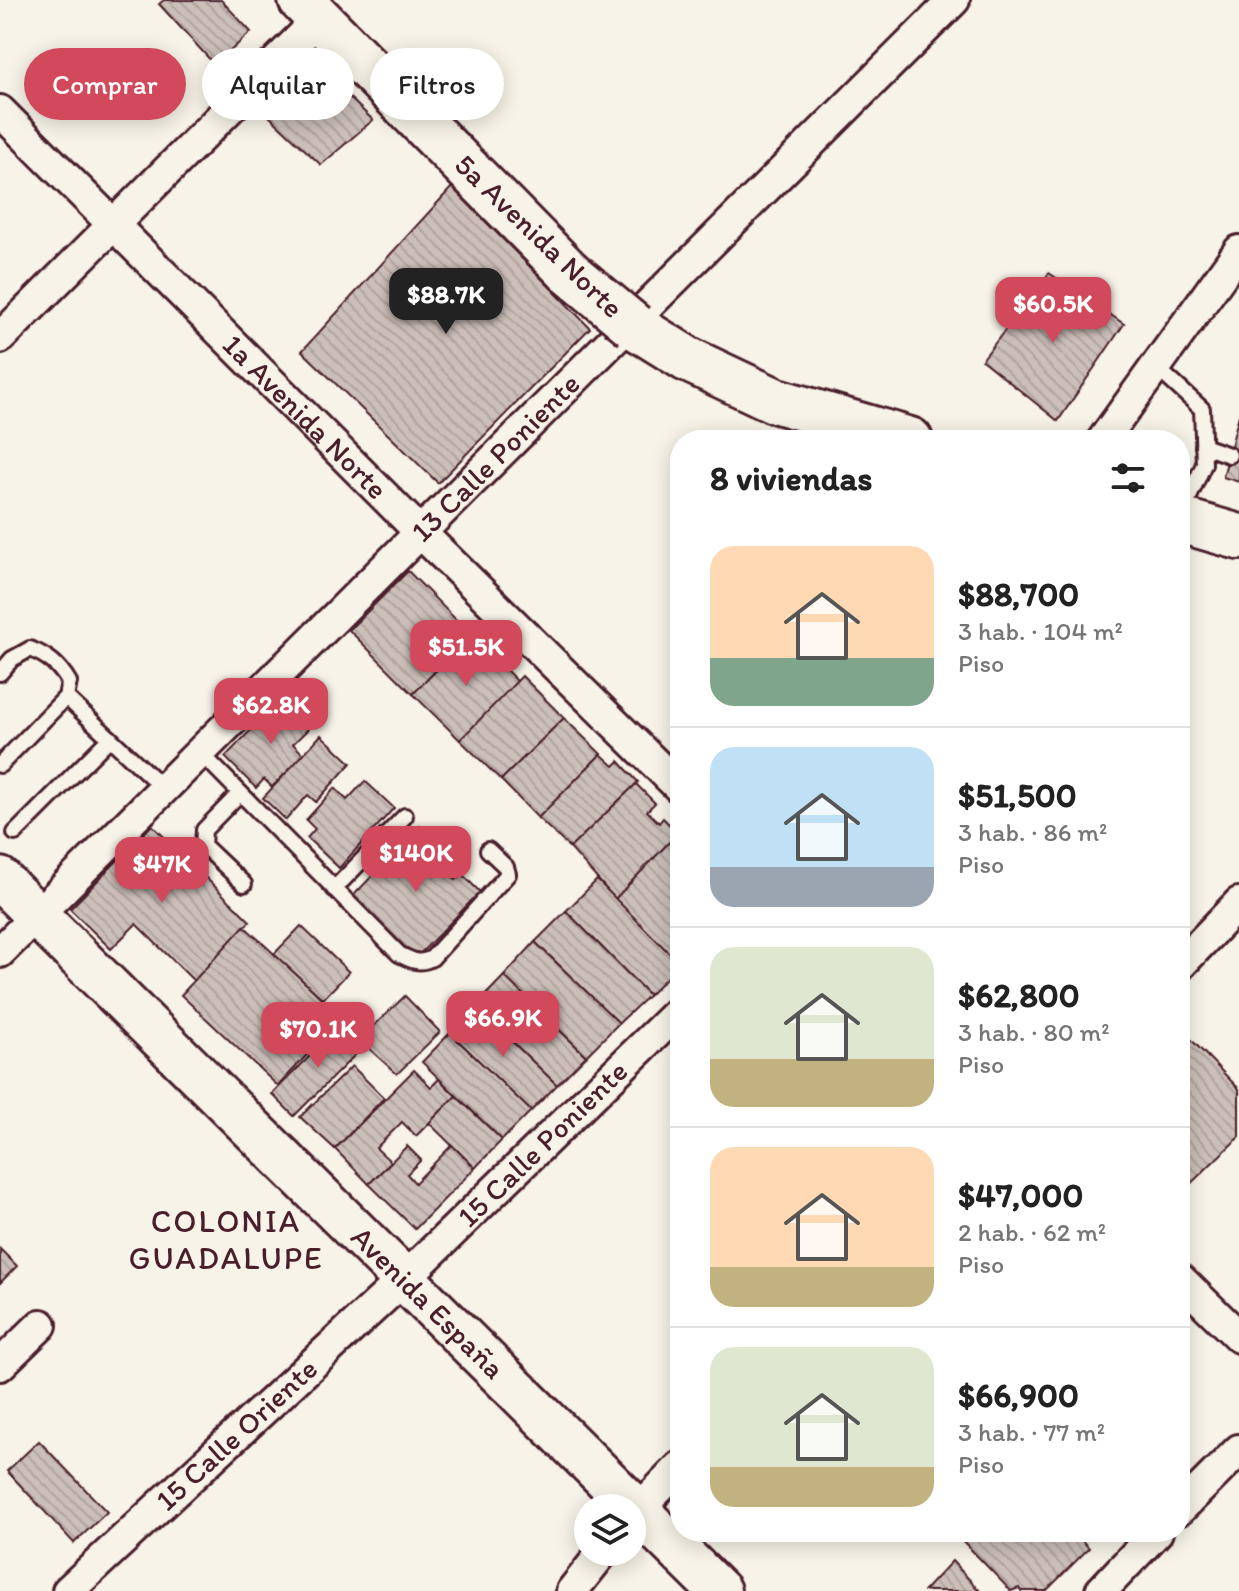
<!DOCTYPE html>
<html lang="es">
<meta charset="utf-8">
<style>
body{margin:0;font-family:Itim,sans-serif;background:#f2f2f2;color:#222;height:100vh;display:flex;flex-direction:column;font-size:30px;white-space:nowrap}
*{box-sizing:border-box;margin:0}
p{font-size:26px;color:#767676}
.icon{flex:none;width:44px;height:44px;fill:none;stroke:currentColor;stroke-width:2;stroke-linecap:round;stroke-linejoin:round}
.map{position:relative;flex:1;overflow:hidden}
.sheet{position:absolute;left:670px;top:430px;width:520px;height:1112px;display:flex;flex-direction:column;background:#fff;border-radius:32px;box-shadow:0 4px 20px #0003}
.sheet>*{flex:none}
.top-card{position:absolute;left:24px;top:48px;width:526px;height:72px;display:flex;gap:16px}
.buttons{position:absolute;left:574px;top:1494px;display:grid;gap:16px}
.buttons a{display:grid;place-items:center;width:72px;height:72px;border-radius:50%;background:#fff;box-shadow:0 4px 20px #0003;font-size:40px}
.price{position:absolute;translate:-50% -68px;padding:0 18px;border-radius:16px;background:#d1495b;color:#fff;font-size:26px;line-height:52px;filter:drop-shadow(0 2px 4px #0008)}
.price::after{content:'';position:absolute;left:50%;top:48px;width:24px;height:18px;margin-left:-12px;background:inherit;clip-path:polygon(0 0,100% 0,50% 100%)}
.price.on{background:#222;color:#fff}
ul{padding:0;list-style:none}
li{display:flex;align-items:center;gap:24px;height:200px;padding:0 40px}
li+li{border-top:2px solid #e0e0e0}
li span{display:grid;place-items:center;flex:none;width:224px;height:160px;border-radius:24px;color:#555}
li>.icon{margin-inline-start:auto}
span .icon{width:96px;height:96px;fill:#fffc;stroke-width:1}
li b{font-size:34px}
h2{display:flex;justify-content:space-between;align-items:center;height:96px;padding:0 40px;font-size:34px}
.pill{padding:0 28px;border-radius:36px;background:#fff;box-shadow:0 4px 20px #0003;font-size:28px;line-height:72px}
.pill.on{background:#d1495b;color:#fff}
.map>svg:first-child{display:block}
.building{fill:url(#building-back-hatch);stroke:#4a1f2b;stroke-width:2}
.lines{fill:none;stroke-linecap:round;stroke-linejoin:round}
.lane-casing{stroke:#4a1f2b;stroke-width:20}
.street-casing{stroke:#4a1f2b;stroke-width:36}
.secondary-casing{stroke:#4a1f2b;stroke-width:48}
.primary-casing{stroke:#4a1f2b;stroke-width:50}
.lane{stroke:#f7f3e8;stroke-width:14}
.street{stroke:#f7f3e8;stroke-width:30}
.secondary{stroke:#f7f3e8;stroke-width:42}
.primary{stroke:#f7f3e8;stroke-width:44}
.primary-bridge-casing{stroke:#4a1f2b;stroke-width:50;stroke-linecap:butt}
.primary-bridge{stroke:#f7f3e8;stroke-width:44}
.labels{text-anchor:middle;stroke-width:6;stroke-linejoin:round;paint-order:stroke}
.street-label{font-size:30px;fill:#4a1f2b;stroke:#f7f3e8}
.neighbourhood-label{font-size:32px;letter-spacing:2px;fill:#4a1f2b;stroke:#f7f3e8}
</style>
<div class="map">
<svg width="1239" height="1591" viewBox="0 0 1239 1591">
<defs>
<pattern id="building-back-hatch" width="6" height="6" patternUnits="userSpaceOnUse" patternTransform="scale(2)"><rect width="6" height="6" fill="#ccbfb9"/><path d="M-1 5l2 2M0 0l6 6M5-1l2 2" fill="none" stroke="#b1a49f"/></pattern>
</defs>
<rect width="100%" height="100%" fill="#f7f3e8"/>
<filter id="ink" filterUnits="userSpaceOnUse"><feTurbulence type="fractalNoise" baseFrequency=".0125" numOctaves="2"/><feDisplacementMap in="SourceGraphic" scale="16" xChannelSelector="R" yChannelSelector="G"/><feConvolveMatrix kernelMatrix="1 2 1 2 8 2 1 2 1" color-interpolation-filters="sRGB"/></filter>
<g filter="url(#ink)">
<!-- building -->
<g class="building">
<path d="M 164,0 L 221,0 L 251,32 L 215,65 L 159,4 Z"/>
<path d="M 317,67 L 373,120 L 321,165 L 269,116 Z"/>
<path d="M 452,187 L 590,328 L 438,483 L 302,351 Z"/>
<path d="M 1049,273 L 1124,324 L 1058,421 L 982,360 Z"/>
<path d="M 1239,415 L 1239,482 L 1223,477 Z"/>
<path d="M 408,571 L 471,635 L 413,694 L 349,630 Z"/>
<path d="M 471,635 L 518,682 L 460,740 L 413,694 Z"/>
<path d="M 522,676 L 564,718 L 501,780 L 460,740 Z"/>
<path d="M 283,697 L 312,725 L 293,744 L 304,755 L 272,787 L 264,779 L 256,788 L 225,757 Z"/>
<path d="M 564,718 L 601,754 L 538,818 L 501,780 Z"/>
<path d="M 321,735 L 351,763 L 316,802 L 308,795 L 286,820 L 263,798 Z"/>
<path d="M 601,754 L 614,766 L 619,761 L 638,782 L 570,848 L 538,818 Z"/>
<path d="M 365,781 L 394,808 L 339,868 L 307,838 L 315,829 L 306,820 L 335,788 L 347,800 Z"/>
<path d="M 636,784 L 655,803 L 647,811 L 659,823 L 663,818 L 678,833 L 615,899 L 570,848 Z"/>
<path d="M 152,825 L 250,921 L 194,981 L 136,924 L 111,949 L 70,909 Z"/>
<path d="M 420,826 L 444,849 L 435,858 L 456,880 L 462,874 L 480,892 L 416,958 L 353,896 Z"/>
<path d="M 678,833 L 680,834 L 680,964 L 615,899 Z"/>
<path d="M 597,880 L 680,964 L 649,995 L 566,911 Z"/>
<path d="M 566,911 L 649,995 L 619,1023 L 535,942 Z"/>
<path d="M 244,926 L 342,1017 L 278,1086 L 181,995 Z"/>
<path d="M 301,926 L 349,972 L 323,999 L 274,954 Z"/>
<path d="M 535,942 L 619,1023 L 586,1056 L 504,976 Z"/>
<path d="M 504,976 L 586,1056 L 557,1085 L 475,1006 Z"/>
<path d="M 405,996 L 440,1032 L 397,1074 L 365,1045 L 361,1038 Z"/>
<path d="M 475,1006 L 557,1085 L 531,1111 L 450,1033 Z"/>
<path d="M 343,1023 L 365,1045 L 294,1116 L 272,1094 Z"/>
<path d="M 1180,1028 L 1239,1089 L 1239,1137 L 1180,1194 Z"/>
<path d="M 450,1033 L 531,1111 L 502,1140 L 422,1062 Z"/>
<path d="M 352,1066 L 384,1098 L 335,1149 L 300,1117 Z"/>
<path d="M 414,1070 L 431,1087 L 439,1079 L 456,1096 L 416,1136 L 402,1122 L 376,1148 L 391,1162 L 369,1184 L 335,1149 Z"/>
<path d="M 456,1096 L 502,1140 L 475,1168 L 429,1123 Z"/>
<path d="M 452,1145 L 475,1168 L 415,1229 L 369,1184 L 407,1146 L 421,1160 L 407,1174 L 415,1183 Z"/>
<path d="M 0,1249 L 17,1266 L 0,1283 Z"/>
<path d="M 39,1441 L 107,1512 L 74,1543 L 7,1471 Z"/>
<path d="M 954,1532 L 1074,1532 L 1089,1548 L 1046,1591 L 1021,1591 L 1019,1588 L 1011,1591 Z"/>
<path d="M 952,1561 L 980,1591 L 924,1591 Z"/>
</g>
<g class="lines">
<!-- lane casing -->
<g class="lane-casing">
<g id="lane">
<path d="M 1157,368 L 1202,409 L 1204,464 L 1181,515"/>
<path d="M 1203,446 L 1229,455"/>
<path d="M 0,673 L 12,659 L 30,649 C 48,656 59,665 69,682 L 66,697 L 0,765"/>
<path d="M 66,697 L 163,788"/>
<path d="M 200,752 L 399,954 C 411,960 419,965 432,958 L 508,874 L 506,867 L 488,850"/>
<path d="M 240,793 L 204,830 L 203,845 L 244,884"/>
<path d="M 15,833 L 110,738"/>
<path d="M 334,889 L 405,816"/>
</g>
</g>
<!-- street casing -->
<g class="street-casing">
<g id="street">
<path id="s1" d="M 0,111 L 420,532 L 680,788"/>
<path d="M 0,338 L 319,19"/>
<path d="M 1103,440 L 1239,251"/>
<path id="s2" d="M 0,952 L 954,0"/>
<path d="M 1180,965 L 1239,903"/>
<path d="M 1180,1279 L 1239,1337"/>
<path d="M 0,1365 L 41,1325"/>
<path d="M 1180,1509 L 1239,1450"/>
<path d="M 632,1516 L 680,1467"/>
<path id="s3" d="M 68,1591 L 404,1279 L 680,1010"/>
<path d="M 572,1591 L 603,1552"/>
<path d="M 1101,1591 L 1157,1532"/>
</g>
</g>
<!-- secondary casing -->
<g class="secondary-casing">
<g id="secondary">
<path id="s4" d="M 0,879 L 719,1591"/>
</g>
</g>
<!-- primary casing -->
<g class="primary-casing">
<g id="primary">
<path d="M 301,0 L 569,272"/>
<path d="M 634,326 L 687,359 L 774,400 L 910,440"/>
<path d="M 1180,520 L 1239,537"/>
</g>
</g>
<!-- lane -->
<use href="#lane" class="lane"/>
<!-- street -->
<use href="#street" class="street"/>
<!-- secondary -->
<use href="#secondary" class="secondary"/>
<!-- primary -->
<use href="#primary" class="primary"/>
<!-- primary-bridge casing -->
<g class="primary-bridge-casing">
<path id="primary-bridge" d="M 569,272 L 634,326"/>
</g>
<!-- primary-bridge -->
<use href="#primary-bridge" class="primary-bridge"/>
</g>
</g>
<g class="labels">
<!-- street labels -->
<g class="street-label">
<text transform="translate(539 236) rotate(44)" y="10">5a Avenida Norte</text>
<text dy="10" stroke="none"><textPath href="#s1" startOffset="432">1a Avenida Norte</textPath></text>
<text dy="10" stroke="none"><textPath href="#s2" startOffset="700">13 Calle Poniente</textPath></text>
<text dy="10" stroke="none"><textPath href="#s3" startOffset="652">15 Calle Poniente</textPath></text>
<text dy="10" stroke="none"><textPath href="#s4" startOffset="602">Avenida España</textPath></text>
<text dy="10" stroke="none"><textPath href="#s3" startOffset="230">15 Calle Oriente</textPath></text>
</g>
<!-- neighbourhood labels -->
<g class="neighbourhood-label">
<text x="226" y="1232">COLONIA<tspan x="226" dy="37">GUADALUPE</tspan></text>
</g>
</g>
</svg>
<div class="buttons">
<a><svg class="icon" aria-label="layers" viewBox="0 0 24 24"><path d="M12 4l9 5-9 5-9-5zM3 14l9 5 9-5"/></svg></a>
</div>
<b class="price on" style="left:446px;top:336px">$88.7K</b>
<b class="price" style="left:1053px;top:345px">$60.5K</b>
<b class="price" style="left:466px;top:688px">$51.5K</b>
<b class="price" style="left:271px;top:746px">$62.8K</b>
<b class="price" style="left:416px;top:894px">$140K</b>
<b class="price" style="left:162px;top:905px">$47K</b>
<b class="price" style="left:503px;top:1059px">$66.9K</b>
<b class="price" style="left:318px;top:1070px">$70.1K</b>
<div class="top-card">
<a class="pill on">Comprar</a>
<a class="pill">Alquilar</a>
<a class="pill">Filtros</a>
</div>
<section class="sheet">
<h2>8 viviendas<svg class="icon" aria-label="filters" viewBox="0 0 24 24"><path d="M4 7h16M4 17h16"/><circle cx="9" cy="7" r="2"/><circle cx="15" cy="17" r="2"/></svg></h2>
<ul>
<li><span style="background:linear-gradient(#ffd9b3 70%,#7fa58c 0)"><svg class="icon" aria-label="home" viewBox="0 0 24 24"><path d="M3 11l9-7 9 7M6 9v11h12V9"/></svg></span><div><b>$88,700</b><p>3 hab. · 104 m²</p><p>Piso</p></div></li>
<li><span style="background:linear-gradient(#bfe0f5 75%,#9aa5b1 0)"><svg class="icon" aria-label="home" viewBox="0 0 24 24"><path d="M3 11l9-7 9 7M6 9v11h12V9"/></svg></span><div><b>$51,500</b><p>3 hab. · 86 m²</p><p>Piso</p></div></li>
<li><span style="background:linear-gradient(#dfe7d0 70%,#c2b280 0)"><svg class="icon" aria-label="home" viewBox="0 0 24 24"><path d="M3 11l9-7 9 7M6 9v11h12V9"/></svg></span><div><b>$62,800</b><p>3 hab. · 80 m²</p><p>Piso</p></div></li>
<li><span style="background:linear-gradient(#ffd9b3 75%,#c2b280 0)"><svg class="icon" aria-label="home" viewBox="0 0 24 24"><path d="M3 11l9-7 9 7M6 9v11h12V9"/></svg></span><div><b>$47,000</b><p>2 hab. · 62 m²</p><p>Piso</p></div></li>
<li><span style="background:linear-gradient(#dfe7d0 75%,#c2b280 0)"><svg class="icon" aria-label="home" viewBox="0 0 24 24"><path d="M3 11l9-7 9 7M6 9v11h12V9"/></svg></span><div><b>$66,900</b><p>3 hab. · 77 m²</p><p>Piso</p></div></li>
</ul>
</section>
</div>
